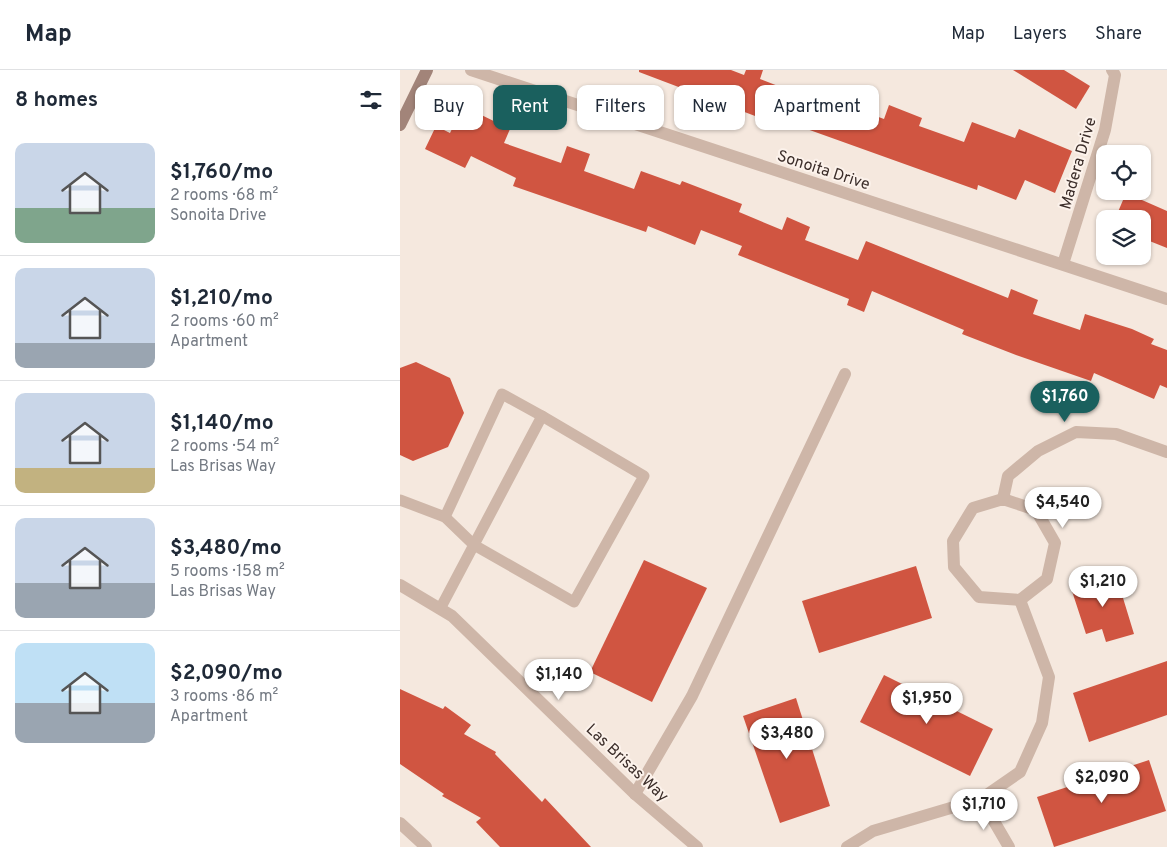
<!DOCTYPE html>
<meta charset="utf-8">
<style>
body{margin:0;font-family:Overpass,sans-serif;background:#f2f2f3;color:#1f2937;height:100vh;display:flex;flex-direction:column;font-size:19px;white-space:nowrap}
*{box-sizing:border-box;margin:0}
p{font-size:16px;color:#747a83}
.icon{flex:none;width:28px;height:28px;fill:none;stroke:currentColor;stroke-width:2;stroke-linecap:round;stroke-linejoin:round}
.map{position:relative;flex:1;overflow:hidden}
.side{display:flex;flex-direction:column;background:#fff;width:400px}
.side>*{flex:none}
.guide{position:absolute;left:15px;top:15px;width:475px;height:45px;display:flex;gap:10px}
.tools{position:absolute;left:696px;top:75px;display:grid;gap:10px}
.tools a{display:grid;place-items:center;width:55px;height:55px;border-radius:10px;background:#fff;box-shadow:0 1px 4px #0004;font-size:25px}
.price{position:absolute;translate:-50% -42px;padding:0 11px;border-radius:18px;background:#fff;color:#222;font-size:16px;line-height:32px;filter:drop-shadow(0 1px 2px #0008)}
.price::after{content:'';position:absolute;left:50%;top:30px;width:15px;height:11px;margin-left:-8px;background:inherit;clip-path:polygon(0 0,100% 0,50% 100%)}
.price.current{background:#1a605e;color:#fff}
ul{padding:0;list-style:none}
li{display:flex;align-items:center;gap:15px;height:125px;padding:0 15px}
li+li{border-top:1px solid #e0e1e3}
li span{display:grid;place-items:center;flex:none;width:140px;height:100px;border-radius:10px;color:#555}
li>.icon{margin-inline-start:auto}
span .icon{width:60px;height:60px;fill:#fffc;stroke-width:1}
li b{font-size:21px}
h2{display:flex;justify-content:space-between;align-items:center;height:60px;padding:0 15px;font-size:21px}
.pill{padding:0 18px;border-radius:10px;background:#fff;box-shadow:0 1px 4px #0004;font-size:18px;line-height:45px}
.pill.current{background:#1a605e;color:#fff}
header{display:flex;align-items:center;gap:30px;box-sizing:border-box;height:70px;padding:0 25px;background:#fff;border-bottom:1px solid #e0e1e3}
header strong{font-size:24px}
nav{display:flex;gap:28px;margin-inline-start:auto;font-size:18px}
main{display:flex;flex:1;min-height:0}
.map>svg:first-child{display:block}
.building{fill:#d05541}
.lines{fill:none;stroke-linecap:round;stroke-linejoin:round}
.lane{stroke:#ceb6a8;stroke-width:11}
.street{stroke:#ceb6a8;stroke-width:12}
.secondary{stroke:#a28479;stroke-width:12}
.labels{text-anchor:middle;stroke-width:4;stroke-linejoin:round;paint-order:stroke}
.street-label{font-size:16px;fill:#3b2d29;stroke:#fcf2eb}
</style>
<header>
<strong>Map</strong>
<nav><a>Map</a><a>Layers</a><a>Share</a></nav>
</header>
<main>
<section class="side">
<h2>8 homes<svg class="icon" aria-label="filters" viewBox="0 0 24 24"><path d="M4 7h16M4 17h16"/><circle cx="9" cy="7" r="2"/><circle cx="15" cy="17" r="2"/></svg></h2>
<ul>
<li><span style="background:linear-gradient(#c9d6e8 65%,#7fa58c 0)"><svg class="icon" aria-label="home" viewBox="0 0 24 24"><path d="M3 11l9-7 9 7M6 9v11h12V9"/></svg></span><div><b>$1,760/mo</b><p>2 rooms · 68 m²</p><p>Sonoita Drive</p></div></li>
<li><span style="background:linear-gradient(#c9d6e8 75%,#9aa5b1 0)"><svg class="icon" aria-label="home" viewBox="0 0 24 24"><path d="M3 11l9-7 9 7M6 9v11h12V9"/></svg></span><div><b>$1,210/mo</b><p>2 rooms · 60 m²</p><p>Apartment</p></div></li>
<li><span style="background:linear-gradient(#c9d6e8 75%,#c2b280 0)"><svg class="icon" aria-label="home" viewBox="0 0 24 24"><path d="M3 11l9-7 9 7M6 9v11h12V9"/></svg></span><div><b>$1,140/mo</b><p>2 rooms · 54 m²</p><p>Las Brisas Way</p></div></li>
<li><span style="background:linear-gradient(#c9d6e8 65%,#9aa5b1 0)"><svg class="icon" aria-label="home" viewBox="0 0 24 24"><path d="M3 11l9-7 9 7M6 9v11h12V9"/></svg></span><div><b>$3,480/mo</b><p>5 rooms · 158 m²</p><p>Las Brisas Way</p></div></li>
<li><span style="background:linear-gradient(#bfe0f5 60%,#9aa5b1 0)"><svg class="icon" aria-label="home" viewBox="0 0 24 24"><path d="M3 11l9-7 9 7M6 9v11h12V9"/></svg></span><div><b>$2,090/mo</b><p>3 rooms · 86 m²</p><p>Apartment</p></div></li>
</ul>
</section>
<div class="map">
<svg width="767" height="777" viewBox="0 0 767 777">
<rect width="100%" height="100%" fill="#f5e8de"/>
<!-- building -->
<g class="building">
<path d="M 239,0 L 331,0 L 344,5 L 346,0 L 363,0 L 360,9 L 391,21 L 393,16 L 484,49 L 489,35 L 522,48 L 519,56 L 564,72 L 572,52 L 615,68 L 619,59 L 672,81 L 655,123 L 625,110 L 616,130 L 578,115 L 577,120 L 365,44 L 363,49 L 239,2 Z"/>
<path d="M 613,0 L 664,0 L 690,16 L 676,39 Z"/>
<path d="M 63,36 L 110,59 L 104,73 L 161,93 L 167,76 L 190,84 L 184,101 L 234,119 L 241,101 L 280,115 L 282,111 L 342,134 L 339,142 L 382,160 L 387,147 L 410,157 L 405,170 L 458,190 L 466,171 L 608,228 L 611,219 L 638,230 L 633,244 L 680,260 L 685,244 L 732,259 L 754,269 L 751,274 L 767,280 L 767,318 L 760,315 L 754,329 L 694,303 L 691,311 L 616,285 L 562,264 L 564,260 L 472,221 L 464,242 L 447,235 L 449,229 L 338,185 L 342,176 L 301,160 L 295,175 L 248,156 L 246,162 L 113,116 L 116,108 L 71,86 L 65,98 L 25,79 L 36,56 L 50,63 Z"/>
<path d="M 726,123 L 767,141 L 767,178 L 742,168 L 742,149 L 715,149 Z"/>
<path d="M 16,292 L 50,308 L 64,343 L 48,377 L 13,391 L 0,385 L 0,298 Z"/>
<path d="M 244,490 L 307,518 L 252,632 L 190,602 Z"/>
<path d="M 516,496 L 532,548 L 419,583 L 402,531 Z"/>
<path d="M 716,505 L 734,564 L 706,572 L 702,559 L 686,564 L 671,518 Z"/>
<path d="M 767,591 L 767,645 L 689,672 L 673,623 Z"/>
<path d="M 484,605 L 593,659 L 570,706 L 460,652 Z"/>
<path d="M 0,619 L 43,639 L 45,636 L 71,655 L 64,664 L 96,682 L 95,684 L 142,732 L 145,728 L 191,777 L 100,777 L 76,752 L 81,748 L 42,726 L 44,724 L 0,694 Z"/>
<path d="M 396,628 L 430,736 L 380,753 L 343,646 Z"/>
<path d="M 749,690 L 766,741 L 654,777 L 637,727 Z"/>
</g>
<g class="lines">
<!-- lane -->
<g class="lane">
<path d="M 0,430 L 45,447 L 74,475 L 174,532 L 244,406 L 142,346 L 40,539"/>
<path d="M 45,447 L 102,324 L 142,346"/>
</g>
<!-- street -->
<g class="street">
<path d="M 71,0 L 767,229"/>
<path d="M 663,194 L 705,60 L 715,5 L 712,0"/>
<path d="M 603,429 L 636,440 L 655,473 L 647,509 L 620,530 L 579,527 L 554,497 L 553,471 L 573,438 Z"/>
<path d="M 603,429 L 608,406 L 638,381 L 676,362 L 716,364 L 767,382"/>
<path d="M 0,515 L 52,546 L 235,724 L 297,777"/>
<path d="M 235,724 L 292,626 L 445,304"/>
<path d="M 581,729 L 609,777"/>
<path d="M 0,753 L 26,777"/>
<path d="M 447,777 L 473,761 L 581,729 L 620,702 L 642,653 L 649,607 L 620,530"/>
</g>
<!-- secondary -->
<path class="secondary" d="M 0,55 L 27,0"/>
</g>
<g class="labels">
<!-- street labels -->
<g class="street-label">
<text transform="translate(677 93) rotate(-74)" y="6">Madera Drive</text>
<text transform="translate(424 99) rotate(18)" y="6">Sonoita Drive</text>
<text transform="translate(228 692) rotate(43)" y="6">Las Brisas Way</text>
</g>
</g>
</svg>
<div class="tools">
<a><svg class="icon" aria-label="locate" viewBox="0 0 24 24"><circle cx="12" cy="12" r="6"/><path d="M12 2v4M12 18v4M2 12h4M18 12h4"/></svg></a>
<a><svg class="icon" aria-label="layers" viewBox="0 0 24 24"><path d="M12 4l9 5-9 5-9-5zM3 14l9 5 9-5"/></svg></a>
</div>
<b class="price current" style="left:665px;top:353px">$1,760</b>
<b class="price" style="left:663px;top:459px">$4,540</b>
<b class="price" style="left:703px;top:538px">$1,210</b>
<b class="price" style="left:159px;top:631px">$1,140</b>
<b class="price" style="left:527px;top:655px">$1,950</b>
<b class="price" style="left:387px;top:690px">$3,480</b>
<b class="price" style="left:702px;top:734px">$2,090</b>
<b class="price" style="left:584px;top:761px">$1,710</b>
<div class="guide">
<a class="pill">Buy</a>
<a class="pill current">Rent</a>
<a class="pill">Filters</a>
<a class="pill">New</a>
<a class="pill">Apartment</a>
</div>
</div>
</main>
